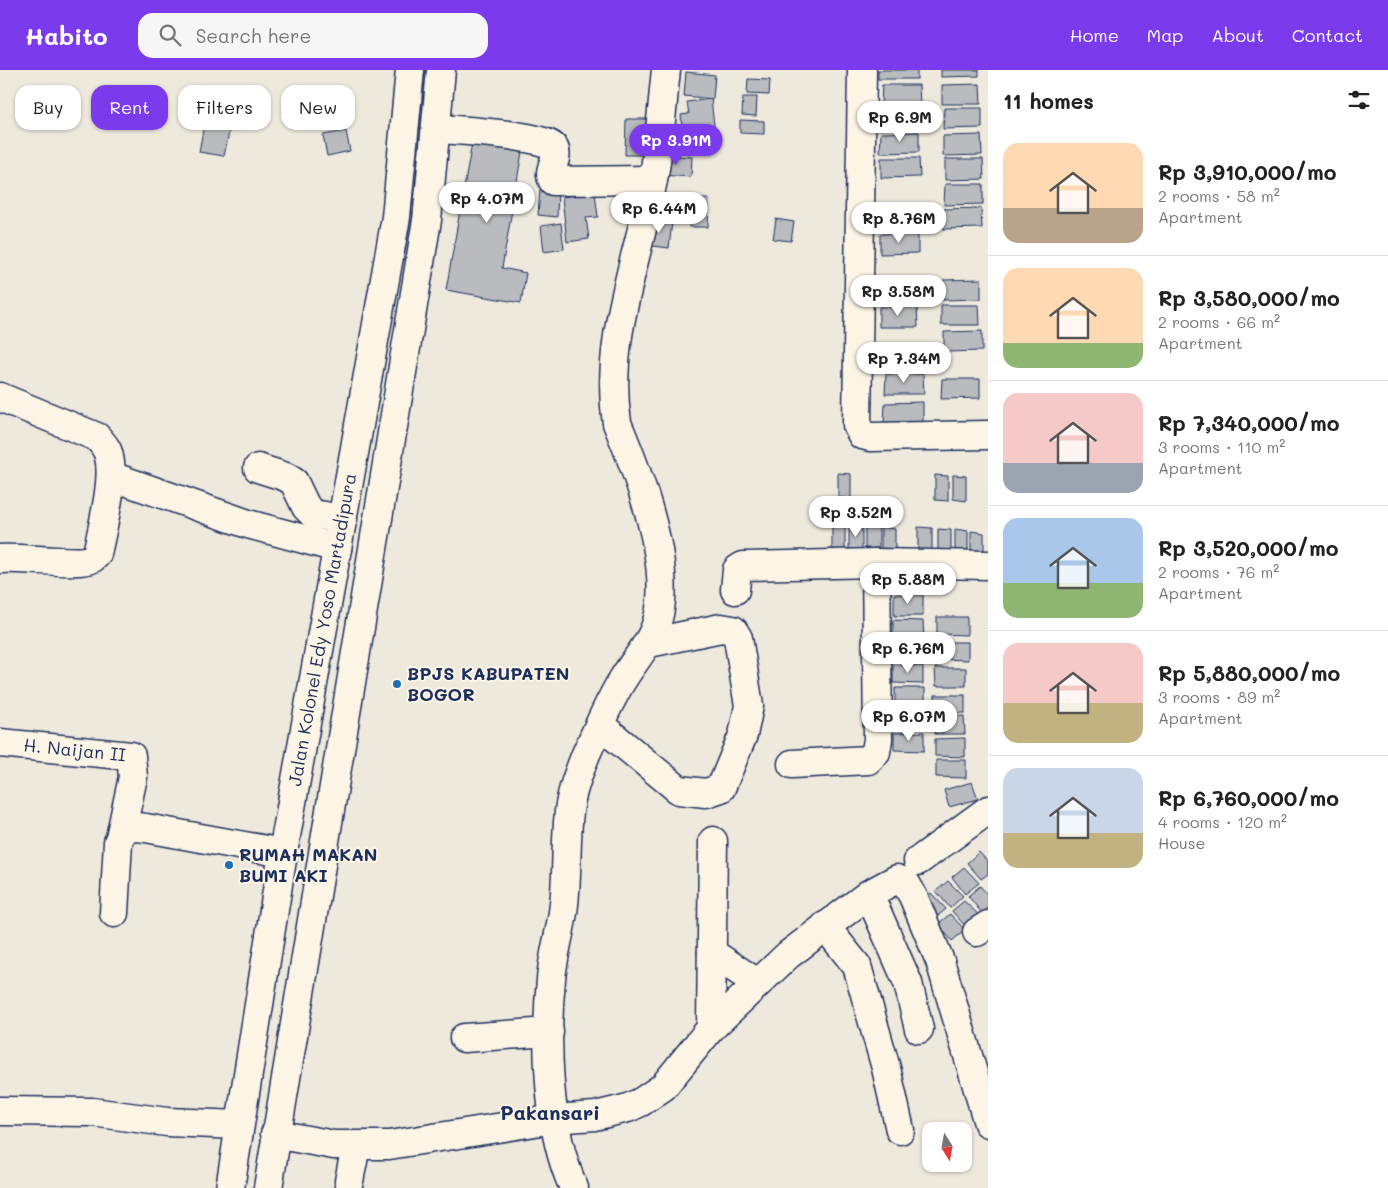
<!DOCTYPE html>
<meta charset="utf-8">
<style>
body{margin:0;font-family:Mali,sans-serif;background:#f6f6f6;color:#222;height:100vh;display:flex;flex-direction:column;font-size:19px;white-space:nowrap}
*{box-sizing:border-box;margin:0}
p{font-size:16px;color:#767676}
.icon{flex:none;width:28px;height:28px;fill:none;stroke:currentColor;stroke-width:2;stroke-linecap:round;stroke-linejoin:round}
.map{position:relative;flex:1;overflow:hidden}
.details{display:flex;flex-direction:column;background:#fff;width:400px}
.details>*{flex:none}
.banner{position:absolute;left:15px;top:15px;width:475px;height:45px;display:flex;gap:10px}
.needle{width:32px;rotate:169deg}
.fabs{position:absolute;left:922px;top:1052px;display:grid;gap:10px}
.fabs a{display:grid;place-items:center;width:50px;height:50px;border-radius:10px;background:#fff;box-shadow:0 1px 4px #0004;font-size:25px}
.price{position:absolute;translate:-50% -42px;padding:0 11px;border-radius:18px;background:#fff;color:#222;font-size:16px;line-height:32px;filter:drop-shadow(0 1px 2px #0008)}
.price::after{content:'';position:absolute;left:50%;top:30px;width:15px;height:11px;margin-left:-8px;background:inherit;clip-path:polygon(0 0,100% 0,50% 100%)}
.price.current{background:#7c3aed;color:#fff}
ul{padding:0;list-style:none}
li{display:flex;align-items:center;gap:15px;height:125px;padding:0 15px}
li+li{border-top:1px solid #e0e0e0}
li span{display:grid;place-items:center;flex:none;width:140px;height:100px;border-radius:15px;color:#555}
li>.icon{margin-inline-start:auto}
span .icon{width:60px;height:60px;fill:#fffc;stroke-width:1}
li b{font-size:21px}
h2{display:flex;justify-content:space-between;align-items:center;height:60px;padding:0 15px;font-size:21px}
.chip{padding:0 18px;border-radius:15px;background:#fff;box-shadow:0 1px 4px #0004;font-size:18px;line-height:45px}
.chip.current{background:#7c3aed;color:#fff}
header{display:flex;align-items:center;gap:30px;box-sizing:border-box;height:70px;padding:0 25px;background:#7c3aed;color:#fff}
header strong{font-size:24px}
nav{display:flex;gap:28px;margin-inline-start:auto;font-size:18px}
.search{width:350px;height:45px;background:#f6f6f6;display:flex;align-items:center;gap:12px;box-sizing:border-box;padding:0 18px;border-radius:15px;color:#767676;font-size:19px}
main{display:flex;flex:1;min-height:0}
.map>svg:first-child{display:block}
.building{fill:#babbbe;stroke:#1b2f5e}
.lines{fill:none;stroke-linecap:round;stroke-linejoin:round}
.minor-casing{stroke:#1b2f5e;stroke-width:31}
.major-casing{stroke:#1b2f5e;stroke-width:31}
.minor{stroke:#fcf5e5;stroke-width:28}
.major{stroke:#fcf5e5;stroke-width:28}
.poi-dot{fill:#1f6fb2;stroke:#fcf5e5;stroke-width:2}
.labels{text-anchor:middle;stroke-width:4;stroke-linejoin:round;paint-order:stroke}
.street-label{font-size:18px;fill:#1b2f5e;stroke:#fcf5e5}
.poi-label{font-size:18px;font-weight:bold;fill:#1b2f5e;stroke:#fcf5e5;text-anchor:start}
.quarter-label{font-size:20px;font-weight:bold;fill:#1b2f5e;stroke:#fcf5e5}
</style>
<header>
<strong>Habito</strong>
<div class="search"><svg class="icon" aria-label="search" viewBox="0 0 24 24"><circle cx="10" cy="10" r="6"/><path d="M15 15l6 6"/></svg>Search here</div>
<nav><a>Home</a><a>Map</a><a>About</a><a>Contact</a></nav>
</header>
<main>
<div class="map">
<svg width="988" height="1118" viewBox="0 0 988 1118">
<rect width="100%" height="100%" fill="#eee9dd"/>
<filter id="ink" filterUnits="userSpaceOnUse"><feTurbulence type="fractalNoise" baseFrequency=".02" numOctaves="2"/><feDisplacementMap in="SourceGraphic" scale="10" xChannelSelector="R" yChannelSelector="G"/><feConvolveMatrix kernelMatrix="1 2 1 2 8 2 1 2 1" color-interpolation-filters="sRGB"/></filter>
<g filter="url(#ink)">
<!-- building -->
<g class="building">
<rect x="878" y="0" width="39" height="9"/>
<path d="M 941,0 L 979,0 L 979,6 L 941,7 Z"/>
<path d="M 686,2 L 715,5 L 713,29 L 684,26 Z"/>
<path d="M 748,9 L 770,10 L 769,25 L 747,24 Z"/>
<path d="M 980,14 L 981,34 L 942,34 L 942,15 Z"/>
<path d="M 882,15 L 919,15 L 920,35 L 881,35 Z"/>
<path d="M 743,27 L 757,27 L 756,46 L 742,45 Z"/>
<path d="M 711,29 L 716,73 L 693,76 L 691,57 L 682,58 L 681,45 L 689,44 L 687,32 Z"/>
<path d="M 207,38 L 233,44 L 224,86 L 199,82 Z"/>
<path d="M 918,38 L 918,58 L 879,59 L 880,39 Z"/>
<path d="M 944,38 L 982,38 L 982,58 L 943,59 Z"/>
<path d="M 626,49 L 650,49 L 647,85 L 625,85 Z"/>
<path d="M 740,50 L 764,51 L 764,64 L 740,63 Z"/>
<path d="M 346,61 L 350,81 L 327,86 L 323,65 Z"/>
<path d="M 919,62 L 919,82 L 880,83 L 881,63 Z"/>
<path d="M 981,65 L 982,85 L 943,86 L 943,66 Z"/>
<path d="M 473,67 L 523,76 L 502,198 L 526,203 L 521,233 L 446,220 Z"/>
<path d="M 661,85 L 692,87 L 691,107 L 660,105 Z"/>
<path d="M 881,88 L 919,88 L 920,107 L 881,108 Z"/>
<path d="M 945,89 L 983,89 L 984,109 L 945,110 Z"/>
<path d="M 945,114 L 983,114 L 983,134 L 944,135 Z"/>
<path d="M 540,119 L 558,120 L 557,147 L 538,145 Z"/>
<path d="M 595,123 L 598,147 L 586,148 L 589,169 L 567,172 L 562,127 Z"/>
<path d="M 690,129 L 709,129 L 708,157 L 689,157 Z"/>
<path d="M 881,136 L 918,136 L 919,156 L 880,156 Z"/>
<path d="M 981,138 L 982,158 L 943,159 L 943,139 Z"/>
<path d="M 649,149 L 672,152 L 669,178 L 645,175 Z"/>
<path d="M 776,149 L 794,152 L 791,171 L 773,169 Z"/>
<path d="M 561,153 L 564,179 L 544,182 L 541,156 Z"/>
<path d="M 918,163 L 918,183 L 880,184 L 880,164 Z"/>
<path d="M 981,209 L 981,229 L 942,230 L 943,210 Z"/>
<path d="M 941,235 L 979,235 L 980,255 L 941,255 Z"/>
<path d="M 879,237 L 917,237 L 918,257 L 879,257 Z"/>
<path d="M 982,261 L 982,281 L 944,282 L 944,262 Z"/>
<path d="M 886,304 L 923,304 L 924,324 L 885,324 Z"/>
<path d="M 942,309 L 980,309 L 980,328 L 941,329 Z"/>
<path d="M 923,332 L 923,352 L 884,353 L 885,333 Z"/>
<path d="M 838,403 L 851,404 L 851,429 L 838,427 Z"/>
<path d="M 935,405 L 948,406 L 948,431 L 935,430 Z"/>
<path d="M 953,405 L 966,406 L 966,431 L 953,429 Z"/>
<path d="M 832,455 L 845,456 L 845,481 L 832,479 Z"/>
<path d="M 849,455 L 862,457 L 862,482 L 849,480 Z"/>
<path d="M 865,457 L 879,458 L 879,483 L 865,482 Z"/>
<path d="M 881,457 L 895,459 L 895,483 L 881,482 Z"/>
<path d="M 918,457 L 932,458 L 932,483 L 918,482 Z"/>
<path d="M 938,459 L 951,460 L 951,485 L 938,484 Z"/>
<path d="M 955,459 L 968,461 L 968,485 L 955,484 Z"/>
<path d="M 971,461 L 984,463 L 984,488 L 971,486 Z"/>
<path d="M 894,524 L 923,525 L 923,546 L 894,546 Z"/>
<path d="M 937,547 L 967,547 L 967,565 L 937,564 Z"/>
<path d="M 893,550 L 923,551 L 924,569 L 893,568 Z"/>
<path d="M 938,572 L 968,572 L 968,590 L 938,589 Z"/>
<rect x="893" y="574" width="30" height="18"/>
<path d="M 893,595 L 923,596 L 923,614 L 893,613 Z"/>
<path d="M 935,598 L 966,598 L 966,616 L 936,616 Z"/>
<path d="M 895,618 L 925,618 L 925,636 L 895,635 Z"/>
<rect x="935" y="625" width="30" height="18"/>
<path d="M 895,640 L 924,640 L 925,658 L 895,658 Z"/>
<path d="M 934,646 L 964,646 L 965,664 L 935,664 Z"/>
<path d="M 924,662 L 924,681 L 894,680 L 894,663 Z"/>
<path d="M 965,668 L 965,687 L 935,686 L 935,669 Z"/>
<path d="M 936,690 L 966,690 L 966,708 L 936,707 Z"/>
<path d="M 972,712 L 978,729 L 949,737 L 944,720 Z"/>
<path d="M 979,782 L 988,792 L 988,804 L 981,809 L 967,793 Z"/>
<path d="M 964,797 L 979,813 L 965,824 L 952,807 Z"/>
<path d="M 948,811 L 963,826 L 950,838 L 936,821 Z"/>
<path d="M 980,816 L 988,825 L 988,838 L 982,843 L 968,826 Z"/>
<path d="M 931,823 L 946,839 L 933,850 L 919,833 Z"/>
<path d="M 964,831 L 980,846 L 966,857 L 952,841 Z"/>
<path d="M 950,844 L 965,860 L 952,871 L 938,854 Z"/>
</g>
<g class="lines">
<!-- minor casing -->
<g class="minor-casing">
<g id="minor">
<path d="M 862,0 L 857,355 L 862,365 L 870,367 L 988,365"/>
<path d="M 436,59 C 454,60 548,65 554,78 C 560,89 546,100 553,111 L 653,110"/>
<path d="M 0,327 L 97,367 C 103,374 108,379 109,387 C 115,410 102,459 97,484 C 95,486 93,488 91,489 C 80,495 19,487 0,489"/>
<path d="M 258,398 L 286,407 L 294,412 L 306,437 L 313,444 L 343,449"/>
<path d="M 111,406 L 248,454 L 337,478"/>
<path d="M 735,520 L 737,500 L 743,496 L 876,493 L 988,495"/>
<path d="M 600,655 L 679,720 L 706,723 L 721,718 L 743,665 L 749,636 L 738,568 L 733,560 L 721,558 L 649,573"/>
<path id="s1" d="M 0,673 L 131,686 L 133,707 L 121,763"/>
<path d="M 792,694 L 868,690 L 876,682 L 878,669 L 876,493"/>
<path d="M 918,791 L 988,740"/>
<path d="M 869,824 L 908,913 L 919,959"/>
<path d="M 114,843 L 118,772 C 123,757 131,756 146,758 L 283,783"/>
<path d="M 825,856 L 857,896 L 886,998 L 900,1060"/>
<path d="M 977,862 L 988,855"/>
<path d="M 712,883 L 757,913"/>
<path d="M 711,958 L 713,771"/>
<path d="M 464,968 L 549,962"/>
<path d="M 0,1041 L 92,1042 L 167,1052 L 239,1055"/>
<path d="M 275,1064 L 334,1075 L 389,1075 L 554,1049 L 595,1046 L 628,1038 L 641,1032 L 663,1017 L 711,958 L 788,885 L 869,824 L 897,809 L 905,812 L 913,826 L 940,891 L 988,1053"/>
<path d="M 349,1111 L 356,1076"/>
<path d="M 574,1118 C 547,1061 545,971 551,909 C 553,886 560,864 563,842 C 568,809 565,775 569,742 C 571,722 579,702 586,684 C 597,660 609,631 623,609 C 641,580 658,567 661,531 C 666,477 638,403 617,353 C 604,271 638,190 653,110 C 660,74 662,36 666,0"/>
</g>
</g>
<!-- major casing -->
<g class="major-casing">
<g id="major">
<path id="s2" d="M 230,1118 L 283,783 L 396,147 L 410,0"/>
<path d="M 268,1118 L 427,150 L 441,0"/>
</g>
</g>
<!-- minor -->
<use href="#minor" class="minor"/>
<!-- major -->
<use href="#major" class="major"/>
</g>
</g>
<!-- markers -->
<g class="poi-dot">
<circle cx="397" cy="614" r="5"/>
<circle cx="229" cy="795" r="5"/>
</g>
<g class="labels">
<!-- street labels -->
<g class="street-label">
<text dy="6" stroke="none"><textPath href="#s2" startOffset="566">Jalan Kolonel Edy Yoso Martadipura</textPath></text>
<text dy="6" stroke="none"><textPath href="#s1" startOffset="75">H. Naijan II</textPath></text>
</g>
<!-- poi labels -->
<g class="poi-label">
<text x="407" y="610">BPJS KABUPATEN<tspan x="407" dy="21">BOGOR</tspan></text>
<text x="239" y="791">RUMAH MAKAN<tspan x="239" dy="21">BUMI AKI</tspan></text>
</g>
<!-- quarter labels -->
<g class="quarter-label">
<text x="550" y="1050">Pakansari</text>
</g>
</g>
</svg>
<div class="fabs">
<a><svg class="needle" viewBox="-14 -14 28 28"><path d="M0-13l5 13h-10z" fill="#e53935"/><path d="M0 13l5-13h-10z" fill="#767676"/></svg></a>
</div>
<b class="price" style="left:900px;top:73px">Rp 6.9M</b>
<b class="price current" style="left:676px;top:96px">Rp 3.91M</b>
<b class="price" style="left:487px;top:154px">Rp 4.07M</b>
<b class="price" style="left:659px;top:164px">Rp 6.44M</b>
<b class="price" style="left:899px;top:174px">Rp 8.76M</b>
<b class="price" style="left:898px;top:247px">Rp 3.58M</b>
<b class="price" style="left:904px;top:314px">Rp 7.34M</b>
<b class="price" style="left:856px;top:468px">Rp 3.52M</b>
<b class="price" style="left:908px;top:535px">Rp 5.88M</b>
<b class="price" style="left:908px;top:604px">Rp 6.76M</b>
<b class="price" style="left:909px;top:672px">Rp 6.07M</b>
<div class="banner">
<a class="chip">Buy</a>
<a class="chip current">Rent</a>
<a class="chip">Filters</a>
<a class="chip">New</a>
</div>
</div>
<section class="details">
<h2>11 homes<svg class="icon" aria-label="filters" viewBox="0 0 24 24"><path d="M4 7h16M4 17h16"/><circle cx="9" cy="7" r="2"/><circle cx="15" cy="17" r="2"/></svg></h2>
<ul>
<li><span style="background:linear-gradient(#ffd9b3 65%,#b9a48a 0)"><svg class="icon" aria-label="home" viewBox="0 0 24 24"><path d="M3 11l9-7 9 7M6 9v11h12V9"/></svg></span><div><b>Rp 3,910,000/mo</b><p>2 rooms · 58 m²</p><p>Apartment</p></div></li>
<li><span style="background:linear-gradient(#ffd9b3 75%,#8fb573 0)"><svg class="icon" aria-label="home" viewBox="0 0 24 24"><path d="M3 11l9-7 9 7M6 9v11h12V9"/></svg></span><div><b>Rp 3,580,000/mo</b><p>2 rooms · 66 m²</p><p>Apartment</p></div></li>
<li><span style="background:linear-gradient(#f6c9c9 70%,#9aa5b1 0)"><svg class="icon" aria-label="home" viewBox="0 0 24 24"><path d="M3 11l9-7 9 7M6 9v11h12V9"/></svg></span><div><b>Rp 7,340,000/mo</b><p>3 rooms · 110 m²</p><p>Apartment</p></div></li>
<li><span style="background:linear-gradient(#a9c7e8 65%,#8fb573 0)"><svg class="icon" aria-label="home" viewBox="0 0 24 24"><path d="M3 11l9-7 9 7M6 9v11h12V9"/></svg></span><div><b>Rp 3,520,000/mo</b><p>2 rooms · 76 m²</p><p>Apartment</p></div></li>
<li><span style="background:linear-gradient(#f6c9c9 60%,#c2b280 0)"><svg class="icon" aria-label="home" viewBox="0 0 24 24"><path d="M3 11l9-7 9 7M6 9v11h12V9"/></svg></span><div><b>Rp 5,880,000/mo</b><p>3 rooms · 89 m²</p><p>Apartment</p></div></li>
<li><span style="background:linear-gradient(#c9d6e8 65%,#c2b280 0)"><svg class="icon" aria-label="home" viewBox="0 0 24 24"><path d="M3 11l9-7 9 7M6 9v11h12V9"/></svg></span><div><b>Rp 6,760,000/mo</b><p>4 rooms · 120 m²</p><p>House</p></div></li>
</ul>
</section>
</main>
